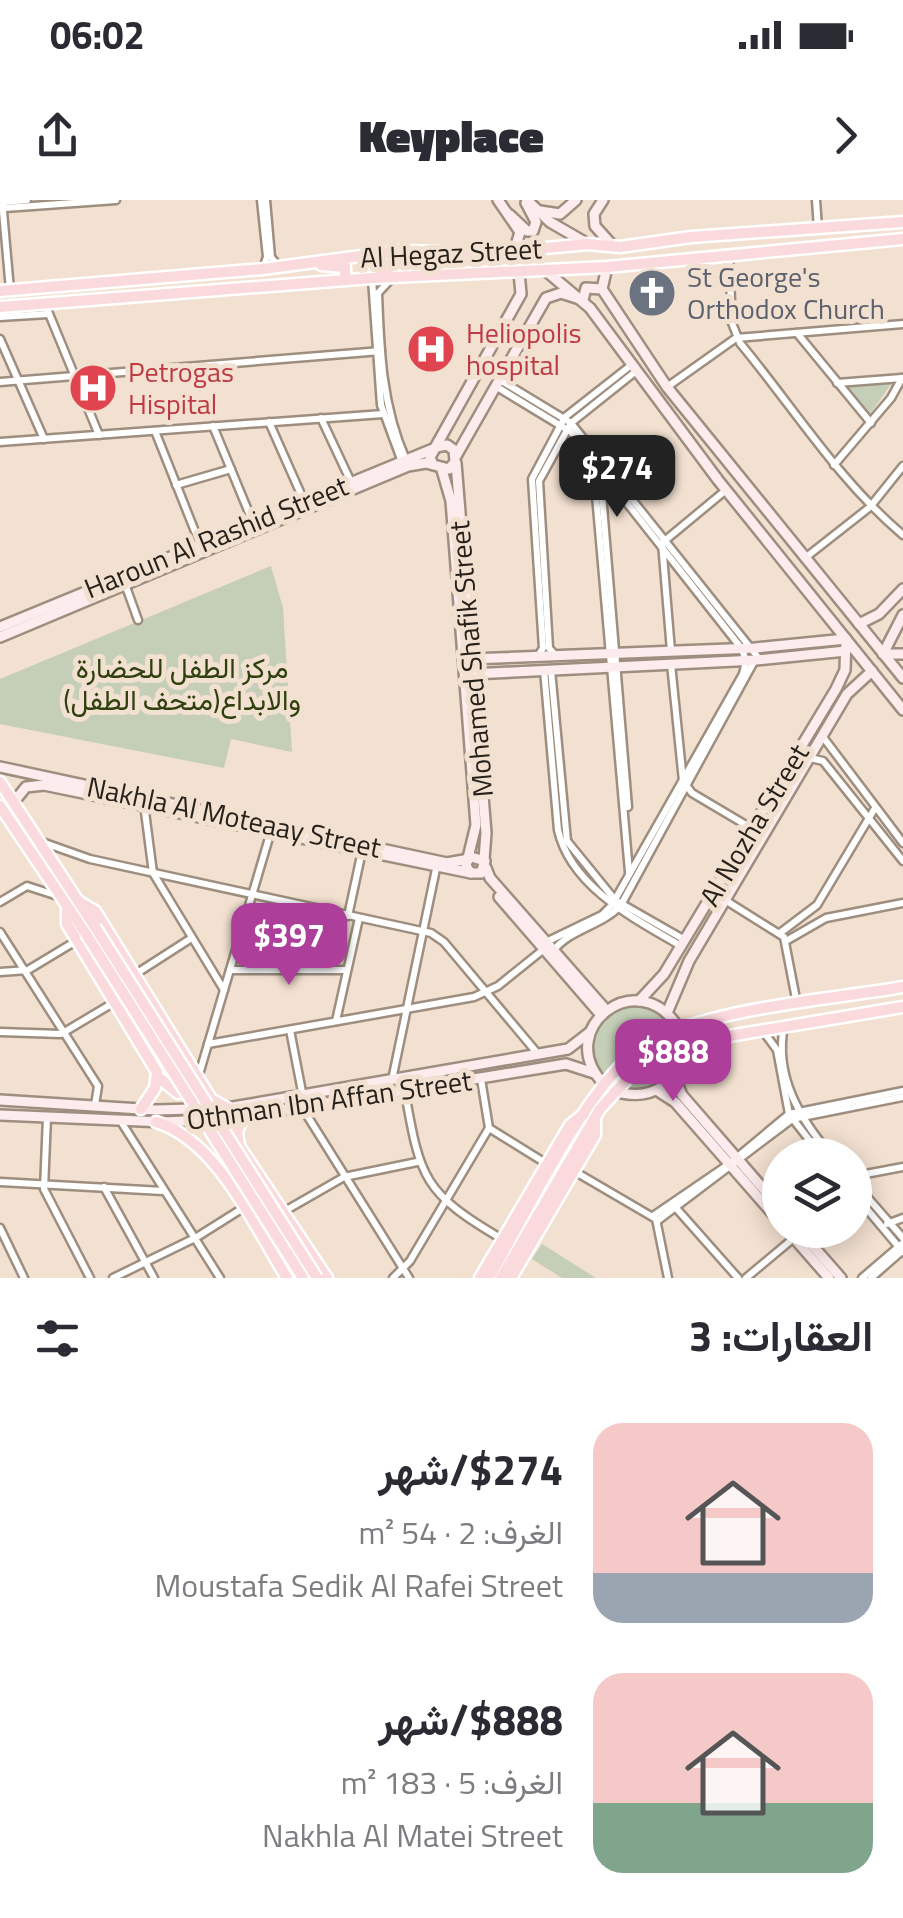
<!DOCTYPE html>
<html lang="ar">
<meta charset="utf-8">
<style>
body{margin:0;font-family:"Titillium Web",Vazirmatn,sans-serif;background:#f2f2f3;color:#2b2b33;direction:rtl;height:100vh;display:flex;flex-direction:column;font-size:38px;white-space:nowrap}
*{box-sizing:border-box;margin:0}
p{font-size:32px;color:#7c7c81}
.icon{flex:none;width:55px;height:55px;fill:none;stroke:currentColor;stroke-width:2;stroke-linecap:round;stroke-linejoin:round}
.map{position:relative;height:1078px;overflow:hidden;direction:ltr}
.panel{display:flex;flex-direction:column;background:#fff;flex:1}
.panel>*{flex:none}
.buttons{position:absolute;left:762px;top:938px;display:grid;gap:20px}
.buttons a{display:grid;place-items:center;width:110px;height:110px;border-radius:50%;background:#fff;box-shadow:0 5px 25px #0003;font-size:50px}
.price{position:absolute;translate:-50% -85px;padding:0 22px;border-radius:20px;background:#ad3e9a;color:#fff;font-size:32px;line-height:65px;filter:drop-shadow(0 2px 5px #0008)}
.price::after{content:'';position:absolute;left:50%;top:60px;width:30px;height:22px;margin-left:-15px;background:inherit;clip-path:polygon(0 0,100% 0,50% 100%)}
.price.on{background:#222;color:#fff}
ul{padding:0;list-style:none}
li{display:flex;align-items:center;gap:30px;height:250px;padding:0 30px}
li span{display:grid;place-items:center;flex:none;width:280px;height:200px;border-radius:30px;color:#555}
li>.icon{margin-inline-start:auto}
span .icon{width:120px;height:120px;fill:#fffc;stroke-width:1}
li b{font-size:42px}
h2{display:flex;justify-content:space-between;align-items:center;height:120px;padding:0 30px;font-size:42px}
.status{display:flex;justify-content:space-between;align-items:center;height:70px;padding:0 50px;background:#fff;direction:ltr}
.status svg{height:28px;fill:currentColor}
header{display:flex;justify-content:space-between;align-items:center;height:130px;padding:0 30px;background:#fff;font-size:45px;font-weight:800}
.map>svg:first-child{display:block}
.green{fill:#c5cfb8}
.lines{fill:none;stroke-linecap:round;stroke-linejoin:round}
.street-casing{stroke:#9e8e7f;stroke-width:11}
.secondary-casing{stroke:#9e8e7f;stroke-width:14}
.primary-casing{stroke:#fff;stroke-width:15}
.street{stroke:#fff;stroke-width:6}
.secondary{stroke:#fdecee;stroke-width:9}
.primary{stroke:#fbdadd;stroke-width:10}
.primary-bridge-casing{stroke:#fff;stroke-width:15;stroke-linecap:butt}
.primary-bridge{stroke:#fbdadd;stroke-width:10}
.labels{text-anchor:middle;stroke-width:10;stroke-linejoin:round;paint-order:stroke}
.street-label{font-size:28px;fill:#27211b;stroke:#f2e0d0}
.worship-label{font-size:28px;fill:#5b616d;stroke:#f2e0d0;text-anchor:start}
.health-label{font-size:28px;fill:#be3a42;stroke:#f2e0d0;text-anchor:start}
.park-label{font-size:28px;fill:#2f3f0e;stroke:#f2e0d0}
</style>
<div class="status"><b>06:02</b><svg viewBox="0 0 49 12"><path d="M0 12V9h3v3zM5 12V6h3v6zM10 12V3h3v9zM15 12V0h3v12zM26 1h20v11H26zM47 4h2v5h-2z"/></svg></div>
<header><svg class="icon" aria-label="forward" viewBox="0 0 24 24"><path d="M9 5l7 7-7 7"/></svg>Keyplace<svg class="icon" aria-label="share" viewBox="0 0 24 24"><path d="M12 15V3M7 8l5-5 5 5M5 13v7h14v-7"/></svg></header>
<div class="map">
<svg width="903" height="1078" viewBox="0 0 903 1078">
<rect width="100%" height="100%" fill="#f2e0d0"/>
<!-- green -->
<g class="green">
<path d="M 891,184 L 870,214 L 846,185 Z"/>
<path d="M 271,366 L 283,408 L 292,552 L 231,539 L 224,568 L 0,524 L 0,479 Z"/>
<circle cx="635" cy="848" r="43"/>
<path d="M 542,1044 L 596,1078 L 562,1078 L 532,1059 Z"/>
</g>
<g class="lines">
<!-- street casing -->
<g class="street-casing">
<g id="street">
<path d="M 2,0 L 10,90"/>
<path d="M 261,0 L 267,57 L 263,68"/>
<path d="M 266,0 L 271,57 L 278,66"/>
<path d="M 816,0 L 818,28"/>
<path d="M 4,2 L 27,0"/>
<path d="M 5,8 L 116,0"/>
<path d="M 729,56 L 732,123 L 740,143 C 794,208 838,280 903,335"/>
<path d="M 392,78 L 378,93 C 380,151 382,206 406,260"/>
<path d="M 372,79 L 381,205 L 402,262"/>
<path d="M 45,104 L 99,235"/>
<path d="M 0,117 L 48,114"/>
<path d="M 797,133 L 871,223"/>
<path d="M 0,139 L 44,239"/>
<path d="M 500,180 L 571,223 L 757,456 L 621,705 C 602,726 570,729 554,750"/>
<path d="M 0,182 L 381,151"/>
<path d="M 837,183 L 902,178"/>
<path d="M 497,187 L 571,232 L 742,449 L 746,461 L 743,474 L 612,705 L 602,715 L 546,742"/>
<path d="M 667,187 L 736,138 L 903,124"/>
<path d="M 321,218 L 351,282"/>
<path d="M 269,222 L 304,301"/>
<path d="M 213,226 L 254,325"/>
<path d="M 155,231 L 200,344"/>
<path d="M 0,242 L 383,214"/>
<path d="M 593,261 L 629,672"/>
<path d="M 834,265 L 891,198 L 902,178"/>
<path d="M 600,270 L 628,607"/>
<path d="M 176,285 L 231,269"/>
<path d="M 805,358 L 870,307 L 903,266"/>
<path d="M 125,384 L 138,420"/>
<path d="M 671,451 L 662,343 L 726,290"/>
<path d="M 555,455 L 549,448 L 539,281 L 571,223 L 635,172"/>
<path d="M 538,456 L 543,448 L 532,279 L 565,217 L 630,166"/>
<path d="M 671,464 L 683,581 L 692,593 L 751,628"/>
<path d="M 544,470 L 558,630 C 571,687 635,719 681,746"/>
<path d="M 551,470 L 567,641 L 615,700 L 685,740"/>
<path d="M 823,537 L 903,643"/>
<path d="M 810,558 L 823,561 L 903,661"/>
<path d="M 144,604 L 153,673 L 224,790"/>
<path d="M 42,642 L 90,659 L 431,733 L 444,742 L 538,854"/>
<path d="M 725,700 L 784,737 L 797,804"/>
<path d="M 0,702 L 27,686 L 61,697"/>
<path d="M 348,716 L 362,651"/>
<path d="M 0,732 L 98,886 L 95,905"/>
<path d="M 780,733 L 817,705 L 875,608"/>
<path d="M 786,741 L 826,718 L 903,703"/>
<path d="M 230,770 L 347,770"/>
<path d="M 0,772 L 28,770 L 76,741"/>
<path d="M 134,775 L 190,739"/>
<path d="M 336,821 L 359,718"/>
<path d="M 784,826 C 774,876 800,919 831,955"/>
<path d="M 290,830 L 303,897"/>
<path d="M 763,831 L 777,850 L 789,914 L 821,955"/>
<path d="M 0,832 L 61,834 L 113,803"/>
<path d="M 208,844 L 474,797 L 498,786 L 544,749"/>
<path d="M 198,878 L 271,631"/>
<path d="M 481,879 L 489,928 L 547,964"/>
<path d="M 392,880 L 436,669"/>
<path d="M 405,892 C 420,979 424,993 502,1039"/>
<path d="M 303,909 L 409,1078"/>
<path d="M 47,917 L 44,989 L 90,1078"/>
<path d="M 120,920 L 220,1078"/>
<path d="M 574,971 L 656,1019 L 668,1078"/>
<path d="M 855,976 L 903,967"/>
<path d="M 0,982 L 163,991"/>
<path d="M 855,983 L 903,1038"/>
<path d="M 104,987 L 154,1078"/>
<path d="M 855,995 L 903,1052"/>
<path d="M 676,1008 L 738,1078"/>
<path d="M 283,1012 L 344,977 L 417,962"/>
<path d="M 653,1016 L 729,964 L 789,914 L 903,891"/>
<path d="M 657,1021 L 792,919 L 903,897"/>
<path d="M 887,1024 L 903,1018"/>
<path d="M 0,1028 L 24,1078"/>
<path d="M 113,1078 L 197,1037 L 243,1008"/>
<path d="M 393,1078 L 410,1061 L 489,928"/>
<path d="M 746,1078 L 795,1037"/>
<path d="M 862,1078 L 903,1043"/>
<path d="M 871,1078 L 903,1050"/>
</g>
</g>
<!-- secondary casing -->
<g class="secondary-casing">
<g id="secondary">
<path d="M 498,0 L 520,32 L 514,52"/>
<path d="M 527,0 L 550,22 L 588,44"/>
<path d="M 603,0 L 594,14 L 595,26 L 612,45"/>
<path d="M 540,11 L 560,14 L 576,0"/>
<path d="M 510,15 L 527,31 L 533,31 L 536,22 L 526,3"/>
<path d="M 607,67 L 602,89 L 667,187 L 903,478"/>
<path d="M 546,71 L 590,108 L 718,280 L 903,510"/>
<path d="M 436,246 L 521,94 L 519,72"/>
<path d="M 456,256 L 546,98 L 561,93 L 583,100 L 586,88 L 602,89"/>
<path d="M 456,263 L 486,633 L 484,659"/>
<path d="M 442,270 L 451,301 L 476,625 L 466,666 L 471,673 L 481,673 L 485,661 L 471,657"/>
<path d="M 903,415 L 883,454 L 903,454"/>
<path d="M 859,424 L 879,414 L 903,389"/>
<path d="M 0,427 L 433,249"/>
<path d="M 0,437 L 408,266 L 426,263 L 449,269 L 455,262 L 454,250 L 447,245 L 436,247 L 430,257 L 433,265"/>
<path d="M 471,459 L 755,448 L 846,439 L 845,470 L 836,489 L 664,774 L 639,801"/>
<path d="M 472,474 L 756,460 L 846,451"/>
<path d="M 0,567 L 447,663 L 469,659"/>
<path d="M 13,603 L 26,587 L 44,585 L 471,673"/>
<path d="M 486,668 L 490,678 L 606,810"/>
<path d="M 499,697 L 601,815"/>
<path d="M 667,813 L 689,761 L 847,494 L 872,471"/>
<path d="M 674,876 L 682,895 L 780,1008"/>
<path d="M 604,884 C 551,829 640,762 679,829"/>
<path d="M 614,891 C 649,902 682,885 682,846"/>
<path d="M 658,891 L 675,902 L 780,1022"/>
<path d="M 0,900 L 156,910 L 227,908 L 568,849 L 590,832"/>
<path d="M 0,915 L 164,922 L 228,919 L 566,864 L 594,873"/>
<path d="M 787,1030 L 829,1078"/>
<path d="M 799,1030 L 841,1078"/>
</g>
</g>
<!-- primary casing -->
<g class="primary-casing">
<g id="primary">
<path d="M 377,53 L 375,66 L 392,77"/>
<path d="M 321,65 L 345,67 L 345,80"/>
<path d="M 0,91 L 263,69 L 398,51 L 493,53 L 588,44 L 620,47 L 691,37 L 903,22"/>
<path d="M 0,107 L 372,78 L 607,67 L 903,39"/>
<path d="M 0,582 L 95,727"/>
<path d="M 0,606 L 86,734"/>
<path d="M 78,701 L 95,711 L 211,899 L 227,908"/>
<path d="M 67,706 L 67,724 L 157,872 L 155,888 L 141,909"/>
<path d="M 158,877 L 178,893 L 190,890 L 198,878"/>
<path d="M 245,915 L 237,931 L 239,946 L 327,1078"/>
<path d="M 156,922 C 217,940 255,1027 287,1078"/>
<path d="M 480,1078 L 570,925 L 584,914"/>
<path d="M 489,1078 C 524,1017 585,889 638,850 C 696,808 831,800 903,787"/>
<path d="M 501,1078 L 600,909 L 629,877 L 649,862 L 699,841 L 903,807"/>
<path d="M 511,1078 L 595,935 L 595,918"/>
</g>
</g>
<!-- street -->
<use href="#street" class="street"/>
<!-- secondary -->
<use href="#secondary" class="secondary"/>
<!-- primary -->
<use href="#primary" class="primary"/>
<!-- primary-bridge casing -->
<g class="primary-bridge-casing">
<g id="primary-bridge">
<path d="M 95,727 L 317,1078"/>
<path d="M 86,734 L 303,1078"/>
</g>
</g>
<!-- primary-bridge -->
<use href="#primary-bridge" class="primary-bridge"/>
</g>
<!-- icons -->
<defs>
<g id="church-disc" transform="scale(2.5)"><circle r="9.5" fill="#6b7280" stroke="#f2e0d0"/><path d="M-1.2-6h2.4v3.5h3.3v2.4h-3.3V6h-2.4V-.1h-3.3v-2.4h3.3Z" fill="#fff"/></g>
<g id="hospital-disc" transform="scale(2.5)"><circle r="9.5" fill="#e0444e" stroke="#f2e0d0"/><path d="M-5-5h3v3.5h4V-5h3V5h-3V1.5h-4V5h-3Z" fill="#fff"/></g>
</defs>
<g fill-rule="evenodd">
<use href="#church-disc" x="652" y="93"/>
<use href="#hospital-disc" x="431" y="149"/>
<use href="#hospital-disc" x="93" y="188"/>
</g>
<g class="labels">
<!-- street labels -->
<g class="street-label">
<text transform="translate(451 53) rotate(-3)" y="10">Al Hegaz Street</text>
<text transform="translate(216 337) rotate(-22)" y="10">Haroun Al Rashid Street</text>
<text transform="translate(471 459) rotate(-95)" y="10">Mohamed Shafik Street</text>
<text transform="translate(234 617) rotate(12)" y="10">Nakhla Al Moteaay Street</text>
<text transform="translate(754 625) rotate(-59)" y="10">Al Nozha Street</text>
<text transform="translate(329 900) rotate(-8)" y="10">Othman Ibn Affan Street</text>
</g>
<!-- worship labels -->
<g class="worship-label">
<text x="687" y="87">St George's<tspan x="687" dy="32">Orthodox Church</tspan></text>
</g>
<!-- health labels -->
<g class="health-label">
<text x="466" y="143">Heliopolis<tspan x="466" dy="32">hospital</tspan></text>
<text x="128" y="182">Petrogas<tspan x="128" dy="32">Hispital</tspan></text>
</g>
<!-- park labels -->
<g class="park-label">
<text x="182" y="478">مركز الطفل للحضارة<tspan x="182" dy="32">والابداع(متحف الطفل)</tspan></text>
</g>
</g>
</svg>
<div class="buttons">
<a><svg class="icon" aria-label="layers" viewBox="0 0 24 24"><path d="M12 4l9 5-9 5-9-5zM3 14l9 5 9-5"/></svg></a>
</div>
<b class="price on" style="left:617px;top:320px">$274</b>
<b class="price" style="left:289px;top:788px">$397</b>
<b class="price" style="left:673px;top:904px">$888</b>
</div>
<section class="panel">
<h2>العقارات: 3<svg class="icon" aria-label="filters" viewBox="0 0 24 24"><path d="M4 7h16M4 17h16"/><circle cx="9" cy="7" r="2"/><circle cx="15" cy="17" r="2"/></svg></h2>
<ul>
<li><span style="background:linear-gradient(#f6c9c9 75%,#9aa5b1 0)"><svg class="icon" aria-label="home" viewBox="0 0 24 24"><path d="M3 11l9-7 9 7M6 9v11h12V9"/></svg></span><div><b>$274/شهر</b><p>الغرف: 2 · 54 m²</p><p>Moustafa Sedik Al Rafei Street</p></div></li>
<li><span style="background:linear-gradient(#f6c9c9 65%,#7fa58c 0)"><svg class="icon" aria-label="home" viewBox="0 0 24 24"><path d="M3 11l9-7 9 7M6 9v11h12V9"/></svg></span><div><b>$888/شهر</b><p>الغرف: 5 · 183 m²</p><p>Nakhla Al Matei Street</p></div></li>
</ul>
</section>
